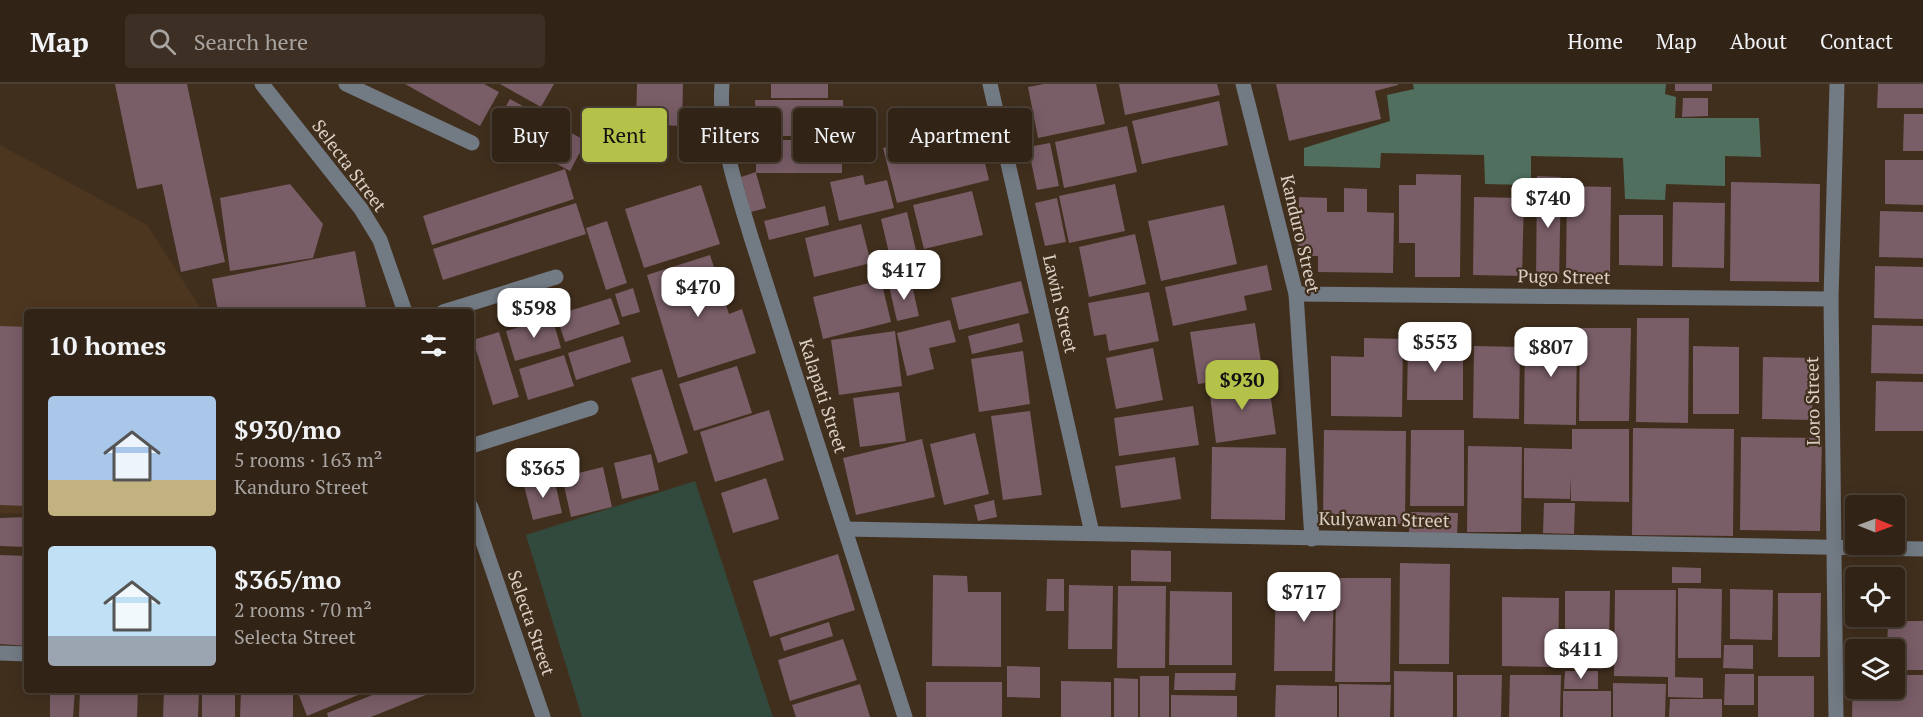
<!DOCTYPE html>
<meta charset="utf-8">
<style>
body{margin:0;font-family:"PT Serif",serif;background:#3d2f23;color:#f1f3f6;height:100vh;display:flex;flex-direction:column;font-size:22px;white-space:nowrap}
*{box-sizing:border-box;margin:0}
p{font-size:20px;color:#a8a4a1}
.icon{flex:none;width:33px;height:33px;fill:none;stroke:currentColor;stroke-width:2;stroke-linecap:round;stroke-linejoin:round}
.map{position:relative;flex:1;overflow:hidden}
.details{position:absolute;left:24px;top:225px;width:450px;height:384px;display:flex;flex-direction:column;background:#312316;border-radius:6px;box-shadow:0 3px 15px #0003,0 0 0 2px #4c4035}
.details>*{flex:none}
.hud{position:absolute;left:492px;top:24px;width:570px;height:54px;display:flex;gap:12px}
.needle{width:39px;rotate:91deg}
.fabs{position:absolute;left:1845px;top:411px;display:grid;gap:12px}
.fabs a{display:grid;place-items:center;width:60px;height:60px;border-radius:6px;background:#312316;box-shadow:0 3px 15px #0003,0 0 0 2px #4c4035;font-size:30px}
.price{position:absolute;translate:-50% -51px;padding:0 14px;border-radius:12px;background:#fff;color:#222;font-size:20px;line-height:39px;filter:drop-shadow(0 2px 3px #0008)}
.price::after{content:'';position:absolute;left:50%;top:36px;width:18px;height:14px;margin-left:-9px;background:inherit;clip-path:polygon(0 0,100% 0,50% 100%)}
.price.on{background:#b4c24a;color:#111}
ul{padding:0;list-style:none}
li{display:flex;align-items:center;gap:18px;height:150px;padding:0 24px}
li span{display:grid;place-items:center;flex:none;width:168px;height:120px;border-radius:6px;color:#555}
li>.icon{margin-inline-start:auto}
span .icon{width:72px;height:72px;fill:#fffc;stroke-width:1}
li b{font-size:26px}
h2{display:flex;justify-content:space-between;align-items:center;height:72px;padding:0 24px;font-size:26px}
.tag{padding:0 21px;border-radius:6px;background:#312316;box-shadow:0 3px 15px #0003,0 0 0 2px #4c4035;font-size:21px;line-height:54px}
.tag.on{background:#b4c24a;color:#111}
header{display:flex;align-items:center;gap:36px;box-sizing:border-box;height:84px;padding:0 30px;background:#312316;border-bottom:2px solid #4c4035}
header strong{font-size:28px}
nav{display:flex;gap:33px;margin-inline-start:auto;font-size:21px}
.search{width:420px;height:54px;background:#3d2f23;display:flex;align-items:center;gap:15px;box-sizing:border-box;padding:0 21px;border-radius:6px;color:#a8a4a1;font-size:22px}
.map>svg:first-child{display:block}
.built{fill:#4d361f}
.green{fill:#324a3d}
.forest{fill:#506f5e}
.building{fill:#795d67}
.lines{fill:none;stroke-linecap:round;stroke-linejoin:round}
.minor{stroke:#727a84;stroke-width:15}
.labels{text-anchor:middle;stroke-width:4.5;stroke-linejoin:round;paint-order:stroke}
.street-label{font-size:18px;fill:#dbd0c5;stroke:#412f1d}
</style>
<header>
<strong>Map</strong>
<div class="search"><svg class="icon" aria-label="search" viewBox="0 0 24 24"><circle cx="10" cy="10" r="6"/><path d="M15 15l6 6"/></svg>Search here</div>
<nav><a>Home</a><a>Map</a><a>About</a><a>Contact</a></nav>
</header>
<div class="map">
<svg width="1923" height="633" viewBox="0 0 1923 633">
<rect width="100%" height="100%" fill="#412f1d"/>
<!-- built -->
<path class="built" d="M 0,61 L 147,141 L 203,228 L 27,228 L 27,430 L 0,429 Z"/>
<!-- green -->
<path class="green" d="M 695,397 L 773,633 L 582,633 L 526,451 Z"/>
<!-- forest -->
<path class="forest" d="M 1413,0 L 1666,0 L 1665,10 L 1676,13 L 1675,34 L 1759,34 L 1761,73 L 1725,72 L 1725,102 L 1666,100 L 1665,116 L 1625,115 L 1623,74 L 1531,72 L 1531,101 L 1485,100 L 1484,71 L 1381,69 L 1380,84 L 1304,82 L 1304,64 L 1390,37 L 1387,11 L 1414,5 Z"/>
<!-- building -->
<g class="building">
<path d="M 115,0 L 187,0 L 225,178 L 181,188 L 162,100 L 137,105 Z"/>
<path d="M 405,0 L 484,0 L 499,8 L 480,42 Z"/>
<path d="M 500,0 L 554,0 L 541,23 Z"/>
<path d="M 637,0 L 683,0 L 682,42 L 636,40 Z"/>
<rect x="771" y="0" width="57" height="14"/>
<path d="M 1044,0 L 1096,0 L 1105,40 L 1038,54 L 1028,3 Z"/>
<path d="M 1119,0 L 1217,0 L 1220,11 L 1125,31 Z"/>
<path d="M 1276,0 L 1398,0 L 1398,1 L 1375,7 L 1381,35 L 1289,57 Z"/>
<rect x="1675" y="0" width="37" height="7"/>
<path d="M 1878,0 L 1923,0 L 1923,24 L 1877,24 Z"/>
<path d="M 1683,14 L 1708,14 L 1708,32 L 1682,33 Z"/>
<path d="M 510,15 L 586,57 L 570,87 L 493,45 Z"/>
<path d="M 755,16 L 843,16 L 844,52 L 756,52 Z"/>
<path d="M 1219,17 L 1228,61 L 1142,80 L 1132,37 Z"/>
<path d="M 1904,30 L 1923,30 L 1923,67 L 1903,67 Z"/>
<path d="M 976,41 L 989,96 L 897,119 L 883,64 Z"/>
<path d="M 1127,42 L 1137,88 L 1064,104 L 1055,58 Z"/>
<path d="M 756,56 L 842,56 L 842,89 L 756,89 L 766,124 L 751,128 L 741,93 L 756,88 Z"/>
<path d="M 1050,59 L 1059,102 L 1037,106 L 1028,63 Z"/>
<path d="M 1885,76 L 1923,76 L 1923,121 L 1885,120 Z"/>
<path d="M 565,85 L 574,115 L 432,161 L 423,132 Z"/>
<path d="M 1416,90 L 1461,91 L 1460,193 L 1415,193 L 1415,159 L 1399,159 L 1399,101 L 1416,101 Z"/>
<path d="M 863,91 L 865,101 L 887,96 L 894,124 L 839,137 L 830,98 Z"/>
<path d="M 1537,92 L 1561,93 L 1559,199 L 1536,199 Z"/>
<path d="M 1731,98 L 1820,100 L 1819,198 L 1730,197 Z"/>
<path d="M 290,100 L 323,140 L 313,174 L 230,187 L 220,114 Z"/>
<path d="M 1115,100 L 1125,147 L 1069,159 L 1059,112 Z"/>
<path d="M 701,101 L 720,160 L 644,184 L 625,125 Z"/>
<path d="M 1567,102 L 1611,103 L 1610,191 L 1566,191 Z"/>
<path d="M 1344,104 L 1367,105 L 1367,128 L 1394,129 L 1393,189 L 1318,188 L 1318,172 L 1298,172 L 1299,113 L 1327,114 L 1327,128 L 1344,128 Z"/>
<path d="M 972,107 L 983,151 L 924,165 L 913,121 Z"/>
<path d="M 1474,113 L 1524,114 L 1522,192 L 1473,191 Z"/>
<path d="M 1057,114 L 1066,158 L 1045,162 L 1035,119 Z"/>
<path d="M 1673,118 L 1725,119 L 1724,184 L 1672,183 Z"/>
<path d="M 576,119 L 586,150 L 443,196 L 433,165 Z"/>
<path d="M 1224,121 L 1237,180 L 1161,197 L 1148,137 Z"/>
<path d="M 825,122 L 829,141 L 769,156 L 764,137 Z"/>
<path d="M 1880,127 L 1923,128 L 1923,174 L 1879,173 Z"/>
<path d="M 907,128 L 918,175 L 892,182 L 881,135 Z"/>
<path d="M 1619,131 L 1663,131 L 1663,182 L 1619,181 Z"/>
<path d="M 607,137 L 627,199 L 606,206 L 586,144 Z"/>
<path d="M 861,140 L 871,179 L 814,193 L 805,154 Z"/>
<path d="M 1135,150 L 1146,200 L 1089,213 L 1079,163 Z"/>
<path d="M 355,167 L 367,228 L 218,228 L 212,195 Z"/>
<path d="M 710,171 L 729,230 L 742,225 L 756,269 L 678,294 L 647,191 Z"/>
<path d="M 1267,181 L 1272,206 L 1244,212 L 1247,226 L 1173,242 L 1165,203 Z"/>
<path d="M 1875,182 L 1923,183 L 1923,235 L 1874,234 Z"/>
<path d="M 881,196 L 891,238 L 823,255 L 813,213 Z"/>
<path d="M 911,197 L 919,232 L 897,237 L 889,202 Z"/>
<path d="M 1021,197 L 1029,229 L 959,246 L 951,214 Z"/>
<path d="M 633,204 L 640,228 L 622,233 L 615,210 Z"/>
<path d="M 1149,208 L 1159,257 L 1109,267 L 1106,250 L 1094,252 L 1088,219 Z"/>
<path d="M 611,214 L 620,240 L 565,258 L 556,231 Z"/>
<path d="M 552,233 L 561,264 L 515,277 L 506,247 Z"/>
<path d="M 1637,234 L 1689,234 L 1688,339 L 1636,338 Z"/>
<path d="M 950,236 L 956,258 L 929,264 L 934,285 L 907,292 L 897,249 Z"/>
<path d="M 1019,239 L 1023,258 L 972,270 L 968,252 Z"/>
<path d="M 1255,239 L 1263,291 L 1198,300 L 1190,248 Z"/>
<path d="M 1872,241 L 1923,242 L 1923,290 L 1871,289 Z"/>
<path d="M 0,242 L 27,243 L 27,422 L 0,421 Z"/>
<path d="M 1580,244 L 1631,244 L 1629,337 L 1579,337 Z"/>
<path d="M 895,247 L 902,302 L 839,311 L 831,256 Z"/>
<path d="M 1525,247 L 1577,247 L 1576,341 L 1524,340 Z"/>
<path d="M 499,248 L 519,313 L 493,321 L 473,256 Z"/>
<path d="M 623,252 L 631,278 L 576,296 L 568,269 Z"/>
<path d="M 1364,254 L 1403,255 L 1402,333 L 1331,332 L 1331,272 L 1364,273 Z"/>
<path d="M 1408,261 L 1463,261 L 1463,316 L 1407,316 Z"/>
<path d="M 1474,262 L 1520,263 L 1519,335 L 1473,334 Z"/>
<path d="M 1693,262 L 1739,263 L 1739,330 L 1693,330 Z"/>
<path d="M 1153,264 L 1163,316 L 1116,325 L 1106,274 Z"/>
<path d="M 1023,267 L 1030,320 L 979,328 L 971,275 Z"/>
<path d="M 564,271 L 574,302 L 528,316 L 519,285 Z"/>
<path d="M 1763,273 L 1813,274 L 1812,336 L 1762,335 Z"/>
<path d="M 737,282 L 752,329 L 694,347 L 679,300 Z"/>
<path d="M 662,285 L 688,369 L 658,379 L 631,294 Z"/>
<path d="M 1268,295 L 1276,350 L 1216,359 L 1209,303 Z"/>
<path d="M 1876,297 L 1923,298 L 1923,347 L 1875,347 Z"/>
<path d="M 899,308 L 906,357 L 860,363 L 853,314 Z"/>
<path d="M 1193,322 L 1199,361 L 1119,372 L 1114,334 Z"/>
<path d="M 769,326 L 784,376 L 715,398 L 700,348 Z"/>
<path d="M 1030,327 L 1042,411 L 1003,416 L 991,332 Z"/>
<path d="M 1633,344 L 1734,345 L 1733,452 L 1632,451 Z"/>
<path d="M 1572,345 L 1629,345 L 1629,418 L 1571,417 L 1571,392 L 1570,415 L 1524,414 L 1524,364 L 1572,365 Z"/>
<path d="M 1324,346 L 1406,347 L 1405,440 L 1323,439 Z"/>
<path d="M 1411,346 L 1464,346 L 1464,422 L 1410,422 Z"/>
<path d="M 975,349 L 989,410 L 944,421 L 930,360 Z"/>
<path d="M 1741,353 L 1822,354 L 1820,447 L 1740,446 Z"/>
<path d="M 922,355 L 935,413 L 856,431 L 843,374 Z"/>
<path d="M 1468,362 L 1522,363 L 1521,448 L 1467,448 Z"/>
<path d="M 1212,363 L 1286,364 L 1285,436 L 1211,435 Z"/>
<path d="M 651,370 L 659,406 L 622,415 L 614,379 Z"/>
<path d="M 1175,373 L 1181,415 L 1121,424 L 1115,382 Z"/>
<path d="M 603,383 L 612,423 L 571,433 L 562,393 Z"/>
<path d="M 554,394 L 562,429 L 533,436 L 524,402 Z"/>
<path d="M 766,394 L 779,435 L 733,449 L 721,409 Z"/>
<path d="M 994,416 L 997,433 L 978,437 L 974,421 Z"/>
<path d="M 1544,419 L 1575,419 L 1574,450 L 1543,449 Z"/>
<path d="M 1409,428 L 1458,429 L 1457,453 L 1409,453 Z"/>
<path d="M 27,433 L 27,463 L 0,462 L 0,434 Z"/>
<path d="M 1131,466 L 1171,467 L 1171,498 L 1131,497 Z"/>
<path d="M 838,470 L 855,526 L 770,553 L 753,497 Z"/>
<path d="M 0,471 L 27,472 L 27,562 L 0,560 Z"/>
<path d="M 1400,479 L 1450,480 L 1449,580 L 1399,580 Z"/>
<path d="M 1672,483 L 1701,484 L 1701,499 L 1672,499 Z"/>
<path d="M 933,491 L 967,492 L 968,508 L 1001,508 L 1001,583 L 932,582 Z"/>
<path d="M 1276,491 L 1334,492 L 1332,587 L 1274,587 Z"/>
<path d="M 1336,494 L 1391,494 L 1390,598 L 1335,598 Z"/>
<path d="M 1047,495 L 1064,495 L 1064,527 L 1046,527 Z"/>
<path d="M 1069,501 L 1113,502 L 1112,565 L 1068,565 Z"/>
<path d="M 1118,502 L 1166,502 L 1165,584 L 1117,584 Z"/>
<path d="M 1678,504 L 1722,505 L 1721,574 L 1678,574 Z"/>
<path d="M 1730,505 L 1773,506 L 1772,556 L 1730,555 Z"/>
<path d="M 1615,506 L 1676,506 L 1675,593 L 1703,594 L 1703,614 L 1668,613 L 1668,593 L 1614,592 Z"/>
<path d="M 1170,507 L 1232,508 L 1232,581 L 1169,581 Z"/>
<path d="M 1565,507 L 1610,507 L 1609,562 L 1565,561 Z"/>
<path d="M 1778,509 L 1821,509 L 1820,573 L 1778,573 Z"/>
<path d="M 1502,513 L 1559,514 L 1558,583 L 1502,582 Z"/>
<path d="M 1888,537 L 1923,537 L 1923,586 L 1894,586 L 1894,566 L 1887,566 Z"/>
<path d="M 829,538 L 833,552 L 784,567 L 780,554 Z"/>
<path d="M 843,555 L 857,596 L 790,617 L 778,576 Z"/>
<path d="M 1724,561 L 1753,561 L 1753,585 L 1723,584 Z"/>
<path d="M 1561,564 L 1604,564 L 1603,585 L 1561,584 Z"/>
<path d="M 1007,582 L 1040,583 L 1040,614 L 1007,613 Z"/>
<path d="M 1394,587 L 1453,588 L 1453,633 L 1394,633 Z"/>
<path d="M 1565,587 L 1598,587 L 1598,605 L 1564,605 Z"/>
<path d="M 1175,589 L 1236,589 L 1235,606 L 1174,606 Z"/>
<path d="M 1725,590 L 1754,590 L 1754,621 L 1724,621 Z"/>
<path d="M 1457,591 L 1502,591 L 1501,633 L 1457,633 Z"/>
<path d="M 1510,591 L 1561,591 L 1560,633 L 1509,633 Z"/>
<path d="M 1853,591 L 1856,591 L 1856,604 L 1894,604 L 1894,591 L 1923,591 L 1923,633 L 1852,633 Z"/>
<rect x="1140" y="592" width="29" height="41"/>
<rect x="1758" y="592" width="56" height="41"/>
<path d="M 1114,594 L 1138,595 L 1138,633 L 1114,633 Z"/>
<path d="M 1061,597 L 1111,598 L 1111,633 L 1061,633 Z"/>
<rect x="926" y="598" width="76" height="35"/>
<path d="M 1613,599 L 1666,600 L 1665,633 L 1613,633 Z"/>
<path d="M 860,600 L 870,633 L 796,633 L 792,621 Z"/>
<path d="M 1339,600 L 1391,601 L 1390,633 L 1339,633 Z"/>
<path d="M 1276,601 L 1337,602 L 1337,633 L 1275,633 Z"/>
<path d="M 50,606 L 75,606 L 73,633 L 50,633 Z"/>
<path d="M 80,606 L 138,606 L 137,633 L 79,633 Z"/>
<path d="M 164,606 L 199,606 L 198,633 L 163,633 Z"/>
<rect x="202" y="606" width="33" height="27"/>
<path d="M 241,606 L 293,606 L 293,633 L 240,633 Z"/>
<path d="M 297,606 L 370,606 L 307,632 Z"/>
<path d="M 385,606 L 438,606 L 371,633 L 328,633 L 327,629 Z"/>
<rect x="1563" y="607" width="48" height="26"/>
<path d="M 1171,611 L 1237,612 L 1237,633 L 1171,633 Z"/>
<path d="M 1670,615 L 1722,615 L 1722,633 L 1669,633 Z"/>
</g>
<g class="lines">
<!-- minor -->
<g class="minor">
<path d="M 262,0 L 361,125 L 380,156 L 405,228"/>
<path d="M 346,0 L 472,59"/>
<path d="M 722,0 C 718,54 736,102 751,153 L 905,633"/>
<path d="M 990,0 L 1092,449"/>
<path d="M 1243,0 L 1296,210 L 1312,455"/>
<path d="M 1296,210 L 1831,215"/>
<path d="M 443,228 L 556,193"/>
<path d="M 471,362 L 591,324"/>
<path d="M 471,423 L 543,633"/>
<path d="M 845,445 L 1923,465"/>
<path d="M 0,569 L 27,570"/>
<path d="M 1836,633 L 1831,215 L 1837,0"/>
</g>
</g>
<g class="labels">
<!-- street labels -->
<g class="street-label">
<text transform="translate(349 82) rotate(53)" y="6">Selecta Street</text>
<text transform="translate(1300 150) rotate(77)" y="6">Kanduro Street</text>
<text transform="translate(1564 193) rotate(1)" y="6">Pugo Street</text>
<text transform="translate(1060 220) rotate(77)" y="6">Lawin Street</text>
<text transform="translate(823 312) rotate(72)" y="6">Kalapati Street</text>
<text transform="translate(1813 317) rotate(-91)" y="6">Loro Street</text>
<text transform="translate(1384 436) rotate(1)" y="6">Kulyawan Street</text>
<text transform="translate(531 539) rotate(71)" y="6">Selecta Street</text>
</g>
</g>
</svg>
<div class="fabs">
<a><svg class="needle" viewBox="-14 -14 28 28"><path d="M0-13l5 13h-10z" fill="#e53935"/><path d="M0 13l5-13h-10z" fill="#a8a4a1"/></svg></a>
<a><svg class="icon" aria-label="locate" viewBox="0 0 24 24"><circle cx="12" cy="12" r="6"/><path d="M12 2v4M12 18v4M2 12h4M18 12h4"/></svg></a>
<a><svg class="icon" aria-label="layers" viewBox="0 0 24 24"><path d="M12 4l9 5-9 5-9-5zM3 14l9 5 9-5"/></svg></a>
</div>
<b class="price" style="left:1548px;top:145px">$740</b>
<b class="price" style="left:904px;top:217px">$417</b>
<b class="price" style="left:698px;top:234px">$470</b>
<b class="price" style="left:534px;top:255px">$598</b>
<b class="price" style="left:1435px;top:289px">$553</b>
<b class="price" style="left:1551px;top:294px">$807</b>
<b class="price on" style="left:1242px;top:327px">$930</b>
<b class="price" style="left:543px;top:415px">$365</b>
<b class="price" style="left:1304px;top:539px">$717</b>
<b class="price" style="left:1581px;top:596px">$411</b>
<div class="hud">
<a class="tag">Buy</a>
<a class="tag on">Rent</a>
<a class="tag">Filters</a>
<a class="tag">New</a>
<a class="tag">Apartment</a>
</div>
<section class="details">
<h2>10 homes<svg class="icon" aria-label="filters" viewBox="0 0 24 24"><path d="M4 7h16M4 17h16"/><circle cx="9" cy="7" r="2"/><circle cx="15" cy="17" r="2"/></svg></h2>
<ul>
<li><span style="background:linear-gradient(#a9c7e8 70%,#c2b280 0)"><svg class="icon" aria-label="home" viewBox="0 0 24 24"><path d="M3 11l9-7 9 7M6 9v11h12V9"/></svg></span><div><b>$930/mo</b><p>5 rooms · 163 m²</p><p>Kanduro Street</p></div></li>
<li><span style="background:linear-gradient(#bfe0f5 75%,#9aa5b1 0)"><svg class="icon" aria-label="home" viewBox="0 0 24 24"><path d="M3 11l9-7 9 7M6 9v11h12V9"/></svg></span><div><b>$365/mo</b><p>2 rooms · 70 m²</p><p>Selecta Street</p></div></li>
</ul>
</section>
</div>
